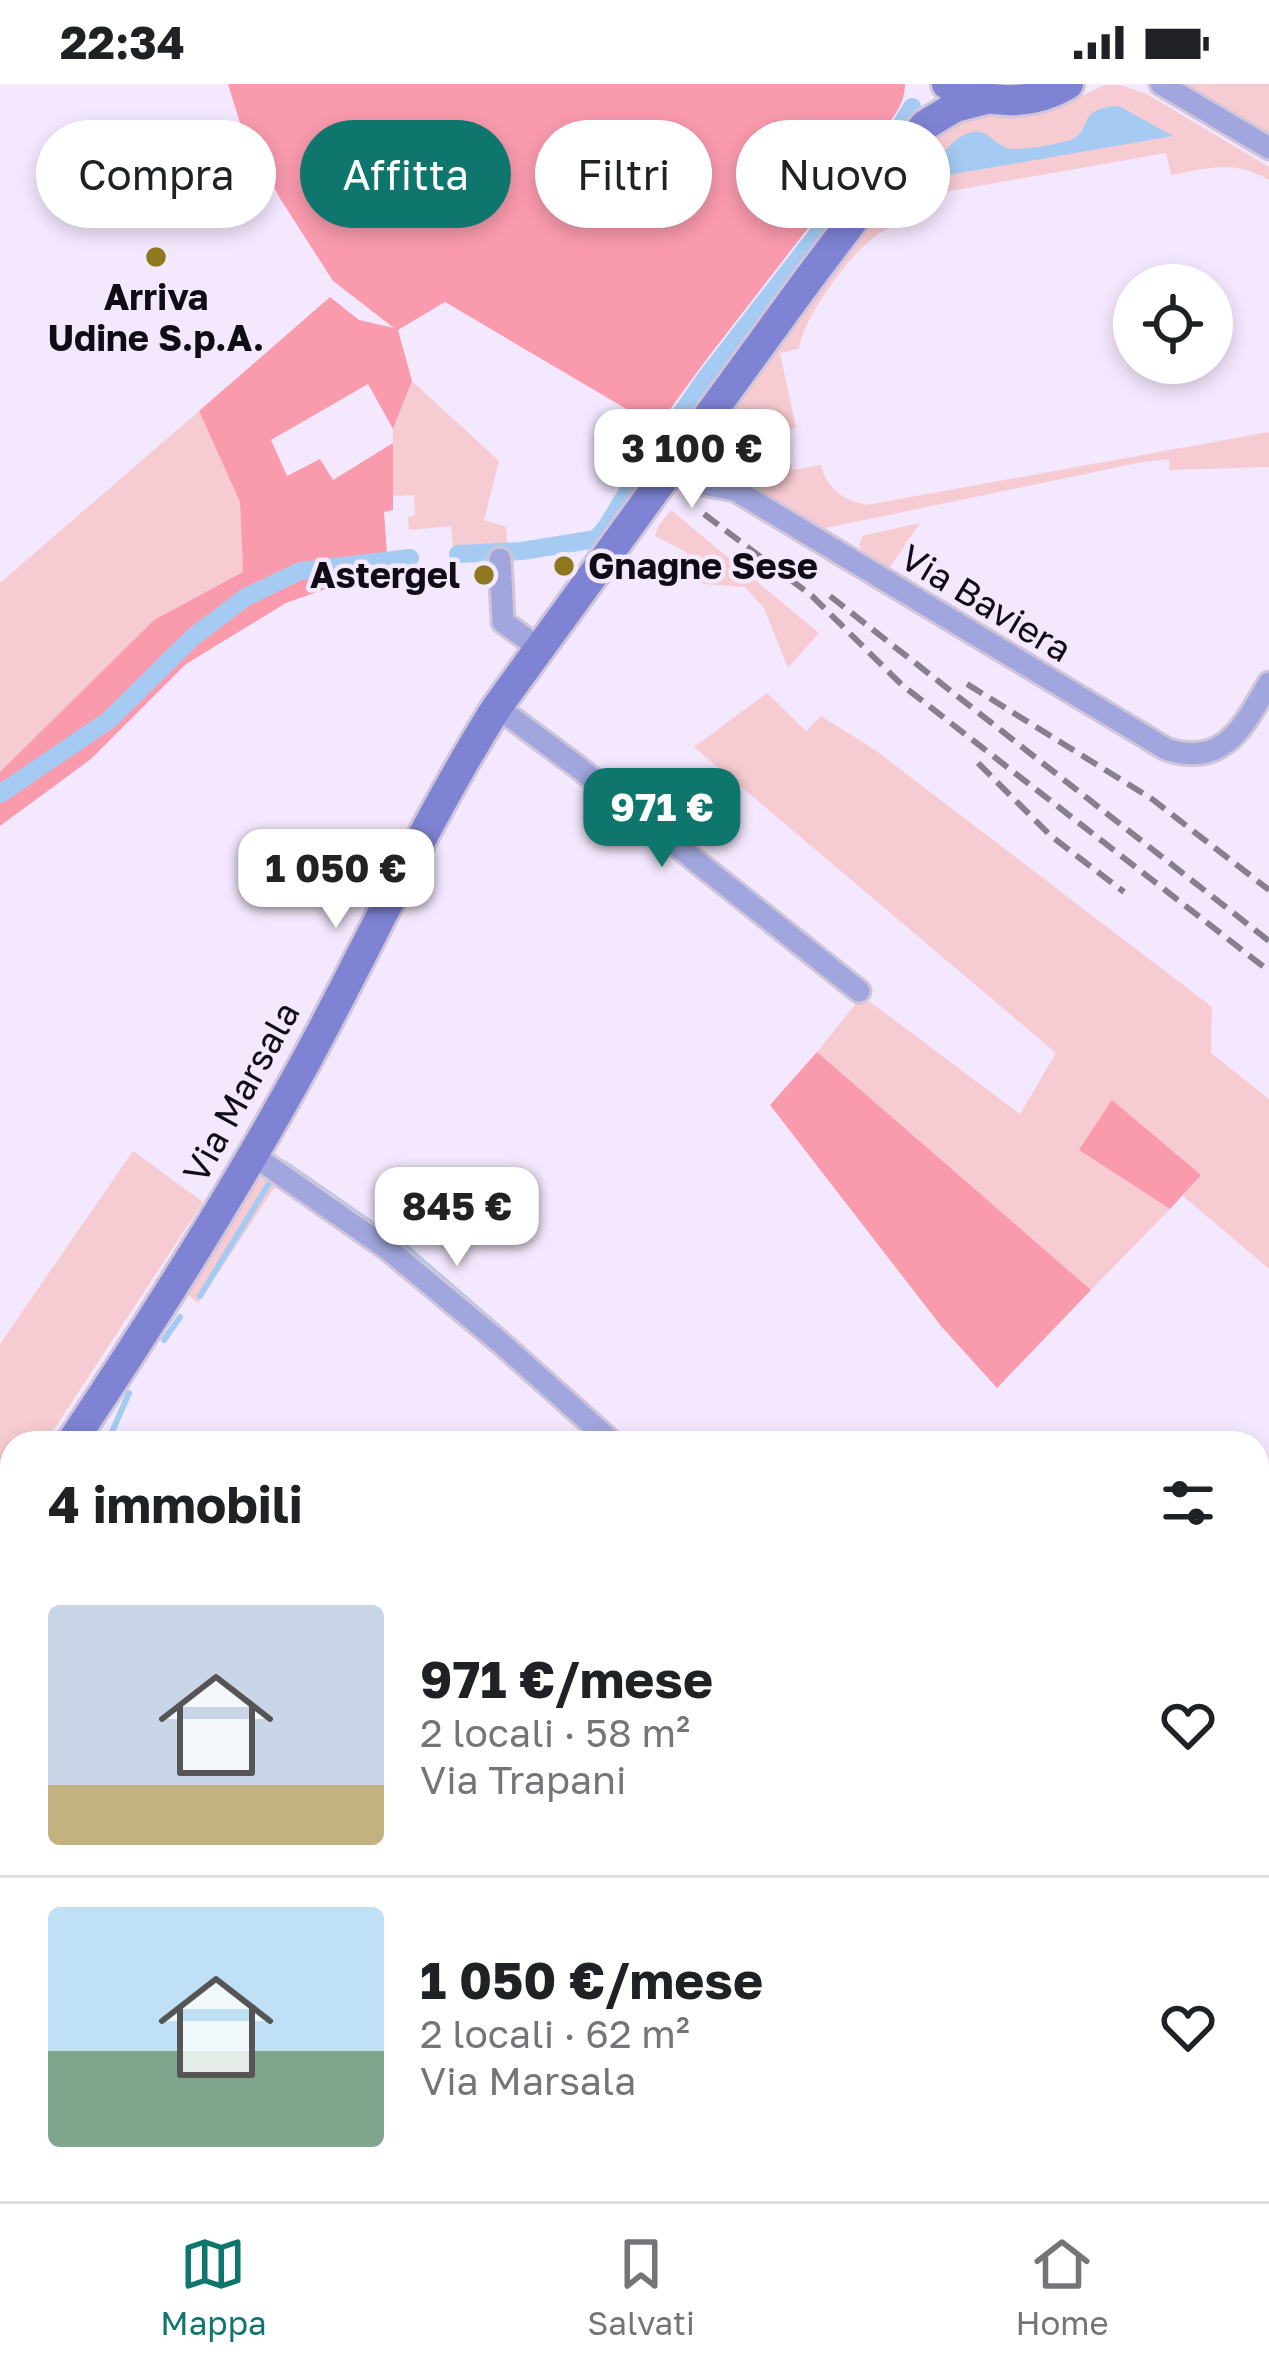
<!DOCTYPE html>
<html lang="it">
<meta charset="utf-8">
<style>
body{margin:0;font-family:"Golos Text",sans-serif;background:#f6f6f6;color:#202124;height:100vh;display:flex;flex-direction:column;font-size:45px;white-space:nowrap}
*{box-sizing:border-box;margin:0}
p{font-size:39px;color:#757577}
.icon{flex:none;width:66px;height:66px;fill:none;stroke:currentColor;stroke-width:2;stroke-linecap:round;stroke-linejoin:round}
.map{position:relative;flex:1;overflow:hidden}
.sheet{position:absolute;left:0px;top:1347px;width:1269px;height:771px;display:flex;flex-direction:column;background:#fff;border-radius:36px 36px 0 0;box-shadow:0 6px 18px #0003}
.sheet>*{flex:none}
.banner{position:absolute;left:36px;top:36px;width:1197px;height:108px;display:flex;gap:24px}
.tools{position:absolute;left:1113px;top:180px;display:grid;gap:24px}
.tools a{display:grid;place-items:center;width:120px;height:120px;border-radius:50%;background:#fff;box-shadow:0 6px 18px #0003;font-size:60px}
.price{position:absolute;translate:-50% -102px;padding:0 27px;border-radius:24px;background:#fff;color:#222;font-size:39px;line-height:78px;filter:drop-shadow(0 3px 6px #0008)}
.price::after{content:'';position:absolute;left:50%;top:72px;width:36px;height:27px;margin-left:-18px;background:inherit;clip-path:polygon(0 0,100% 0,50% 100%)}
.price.active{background:#0f766e;color:#fff}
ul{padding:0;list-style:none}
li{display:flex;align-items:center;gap:36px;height:300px;padding:0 48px}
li+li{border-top:3px solid #e0e0e0}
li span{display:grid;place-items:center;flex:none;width:336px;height:240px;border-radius:12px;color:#555}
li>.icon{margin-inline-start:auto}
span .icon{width:144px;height:144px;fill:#fffc;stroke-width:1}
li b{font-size:51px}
h2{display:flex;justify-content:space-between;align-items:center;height:144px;padding:0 48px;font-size:51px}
.tag{padding:0 42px;border-radius:54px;background:#fff;box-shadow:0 6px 18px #0003;font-size:42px;line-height:108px}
.tag.active{background:#0f766e;color:#fff}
.status{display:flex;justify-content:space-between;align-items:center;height:84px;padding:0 60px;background:#fff;direction:ltr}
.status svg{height:33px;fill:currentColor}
.tab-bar{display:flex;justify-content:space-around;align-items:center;height:168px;border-top:3px solid #e0e0e0;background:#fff;font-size:33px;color:#757577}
.tab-bar a{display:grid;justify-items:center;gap:6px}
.tab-bar .active{color:#0f766e}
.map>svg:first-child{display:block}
.green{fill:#f7cbd2}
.forest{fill:#f99aad}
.water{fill:#a5cbf2}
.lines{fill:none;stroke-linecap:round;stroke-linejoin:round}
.stream{stroke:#a5cbf2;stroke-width:6}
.canal{stroke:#a5cbf2;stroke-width:18}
.street-casing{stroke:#d0c5d9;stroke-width:27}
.secondary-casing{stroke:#d0c5d9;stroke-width:36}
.street{stroke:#a1a7de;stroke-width:21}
.secondary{stroke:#7e83d3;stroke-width:30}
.rail{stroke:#877e8e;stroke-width:6;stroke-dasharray:18 9;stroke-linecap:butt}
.poi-dot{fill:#8e781d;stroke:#f4e8fe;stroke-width:4.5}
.labels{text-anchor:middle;stroke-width:9;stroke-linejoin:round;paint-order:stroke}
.poi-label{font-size:36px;font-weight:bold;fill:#100b14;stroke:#f4e8fe}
.street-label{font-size:36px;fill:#100b14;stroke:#f4e8fe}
</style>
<div class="status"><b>22:34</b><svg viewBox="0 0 49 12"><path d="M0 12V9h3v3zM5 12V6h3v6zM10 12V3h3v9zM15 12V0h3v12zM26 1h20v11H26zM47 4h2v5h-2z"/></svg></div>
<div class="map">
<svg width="1269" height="2117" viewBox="0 0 1269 2117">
<rect width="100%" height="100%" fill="#f4e8fe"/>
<!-- green -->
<g class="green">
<path d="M 1182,0 L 1269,0 L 1269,51 Z"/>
<path d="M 1105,1 L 1120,1 L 1147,10 L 1269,83 L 1269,96 C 1233,75 1210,84 1171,91 L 1166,69 L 894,117 L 897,141 C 888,145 879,148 872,155 C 849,172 801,237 799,265 L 780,269 L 796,344 L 785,347 L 792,386 L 821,381 C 827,406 844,416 867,421 L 1269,348 L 1269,383 L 1169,386 L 1169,375 L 1138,379 L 821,445 L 731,389 L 718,361 L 723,335 L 930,55 L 954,37 L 982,30 L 1016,34 L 1037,32 Z"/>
<path d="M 412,297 L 499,377 L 484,436 L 506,443 L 507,460 L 453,463 L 451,442 L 409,446 L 408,433 L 415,431 L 414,411 L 392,412 L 393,345 Z"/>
<path d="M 199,327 L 240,418 L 243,489 L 154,536 L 0,688 L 0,499 Z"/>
<path d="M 671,426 L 819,549 L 788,584 L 764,524 L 745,503 L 703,500 L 686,468 L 655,452 L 658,443 Z"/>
<path d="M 920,439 L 889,485 L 866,471 L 859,462 L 862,453 L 866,451 Z"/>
<path d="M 767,609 L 806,647 L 821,632 L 875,666 L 1212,923 L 1211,969 L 1269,1015 L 1269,1185 L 1183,1112 L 1200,1091 L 1079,1066 L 1170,1125 L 1091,1206 L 817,968 L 862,912 L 1020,1030 L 1056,969 L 694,663 Z"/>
<path d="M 133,1067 L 203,1118 L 45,1359 L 12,1359 L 12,1384 L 0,1375 L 0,1260 Z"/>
<path d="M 259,1089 L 277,1100 L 198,1219 L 181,1205 Z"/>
</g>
<!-- forest -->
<g class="forest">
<path d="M 228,0 L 905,0 C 905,17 897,28 887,42 L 706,276 L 657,343 L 445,218 L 398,246 L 412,297 L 393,345 L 368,300 L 271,356 L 287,392 L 320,375 L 333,396 L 393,359 L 393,426 L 384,428 L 388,483 L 286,519 L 186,580 L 91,675 L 0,742 L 0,688 L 154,536 L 243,488 L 240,418 L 199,327 L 330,213 L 359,236 L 394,244 L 333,197 L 281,116 L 241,42 Z"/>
<path d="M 817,968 L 1091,1206 L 997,1304 L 941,1242 L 770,1021 Z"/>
<path d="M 1112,1016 L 1201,1091 L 1170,1125 L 1079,1066 Z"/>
<path d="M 0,1888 L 12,1896 L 12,2026 L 0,2016 Z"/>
<path d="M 115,2106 L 302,2106 L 317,2117 L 129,2117 Z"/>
</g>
<!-- water -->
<path class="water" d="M 1119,22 L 1173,52 L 925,95 C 935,81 946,61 962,52 C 989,38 992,64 1013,65 C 1030,65 1054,61 1070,56 C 1094,48 1074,24 1119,22 Z"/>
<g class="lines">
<!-- stream -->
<g class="stream">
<path d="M 282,1081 L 284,1079 L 408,1165 L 497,1242"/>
<path d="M 200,1212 L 270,1098"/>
<path d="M 164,1256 L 180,1233"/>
<path d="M 518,1261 L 628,1359"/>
<path d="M 108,1357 L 129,1309"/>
<path d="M 10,1506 L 7,1510 L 12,1513"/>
</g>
<!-- canal -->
<g class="canal">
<path d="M 458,470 L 522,467 L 596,455 L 607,442 L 633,399 L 705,295 L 896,49 L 912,23"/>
<path d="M 0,710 L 109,636 L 193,553 L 246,513 L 300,487 L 410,474"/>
</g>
<!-- street casing -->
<g class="street-casing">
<g id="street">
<path d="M 1161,0 L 1269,64"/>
<path d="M 688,361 L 714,380 L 735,406"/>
<path d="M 672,384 L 698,399 L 735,406 L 1166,665 C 1224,684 1243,643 1269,599"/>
<path d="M 500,475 L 503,538 L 540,565"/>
<path d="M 497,623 L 578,683 L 859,907"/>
<path d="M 253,1071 L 389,1166 L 502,1260 L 613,1359"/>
<path d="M 1010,2106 L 1015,2117"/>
</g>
</g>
<!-- secondary casing -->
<g class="secondary-casing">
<g id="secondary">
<path d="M 947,0 C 986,20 1030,23 1068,0"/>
<path d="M 71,1359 C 154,1235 234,1109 306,977 C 370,859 425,737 497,623 L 807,197 L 925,41 L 955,23 L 986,15"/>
<path d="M 0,1465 L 12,1447"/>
</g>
</g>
<!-- street -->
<use href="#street" class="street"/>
<!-- secondary -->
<use href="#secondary" class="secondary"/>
<!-- rail -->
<g class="rail">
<path d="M 704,430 L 812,512 L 902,601 L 1269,887"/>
<path d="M 830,512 L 1269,857"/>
<path d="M 967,600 L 1152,715 L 1269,806"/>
<path d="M 978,679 L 1051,752 L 1124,808"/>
</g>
</g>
<!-- markers -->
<g class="poi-dot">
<circle cx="156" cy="173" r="12"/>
<circle cx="564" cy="482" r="12"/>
<circle cx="484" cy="491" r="12"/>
</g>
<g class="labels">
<!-- poi labels -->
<g class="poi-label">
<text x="156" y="226">Arriva<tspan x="156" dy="41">Udine S.p.A.</tspan></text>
<text x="588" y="495" text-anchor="start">Gnagne Sese</text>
<text x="460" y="504" text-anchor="end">Astergel</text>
</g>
<!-- street labels -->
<g class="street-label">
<text transform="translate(986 519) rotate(31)" y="13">Via Baviera</text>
<text transform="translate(241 1008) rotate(-61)" y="13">Via Marsala</text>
</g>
</g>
</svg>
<div class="tools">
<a><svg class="icon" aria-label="locate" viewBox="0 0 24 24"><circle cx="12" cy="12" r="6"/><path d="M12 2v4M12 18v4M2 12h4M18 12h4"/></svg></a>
</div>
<b class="price" style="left:692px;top:427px">3 100 €</b>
<b class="price active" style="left:662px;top:786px">971 €</b>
<b class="price" style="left:336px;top:847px">1 050 €</b>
<b class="price" style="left:457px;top:1185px">845 €</b>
<div class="banner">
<a class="tag">Compra</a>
<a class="tag active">Affitta</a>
<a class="tag">Filtri</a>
<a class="tag">Nuovo</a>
</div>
<section class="sheet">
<h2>4 immobili<svg class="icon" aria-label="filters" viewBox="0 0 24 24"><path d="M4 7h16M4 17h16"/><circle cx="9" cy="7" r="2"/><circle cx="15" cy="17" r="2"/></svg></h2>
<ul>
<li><span style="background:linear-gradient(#c9d6e8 75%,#c2b280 0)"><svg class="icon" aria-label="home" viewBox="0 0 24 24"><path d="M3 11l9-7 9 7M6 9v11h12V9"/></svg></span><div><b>971 €/mese</b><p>2 locali · 58 m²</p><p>Via Trapani</p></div><svg class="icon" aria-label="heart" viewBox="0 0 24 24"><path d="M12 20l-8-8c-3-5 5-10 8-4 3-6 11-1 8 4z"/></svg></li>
<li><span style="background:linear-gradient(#bfe0f5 60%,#7fa58c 0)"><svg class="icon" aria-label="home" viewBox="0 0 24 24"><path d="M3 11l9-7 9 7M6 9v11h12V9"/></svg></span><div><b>1 050 €/mese</b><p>2 locali · 62 m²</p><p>Via Marsala</p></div><svg class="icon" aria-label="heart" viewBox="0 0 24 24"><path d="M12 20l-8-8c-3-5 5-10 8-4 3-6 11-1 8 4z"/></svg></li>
</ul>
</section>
</div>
<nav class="tab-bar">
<a class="active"><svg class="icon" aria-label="map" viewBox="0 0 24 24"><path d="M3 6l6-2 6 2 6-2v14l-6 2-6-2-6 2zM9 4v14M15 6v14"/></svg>Mappa</a>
<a><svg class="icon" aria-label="saved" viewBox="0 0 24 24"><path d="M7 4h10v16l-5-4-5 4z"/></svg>Salvati</a>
<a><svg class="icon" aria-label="home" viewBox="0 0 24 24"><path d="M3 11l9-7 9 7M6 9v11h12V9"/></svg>Home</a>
</nav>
